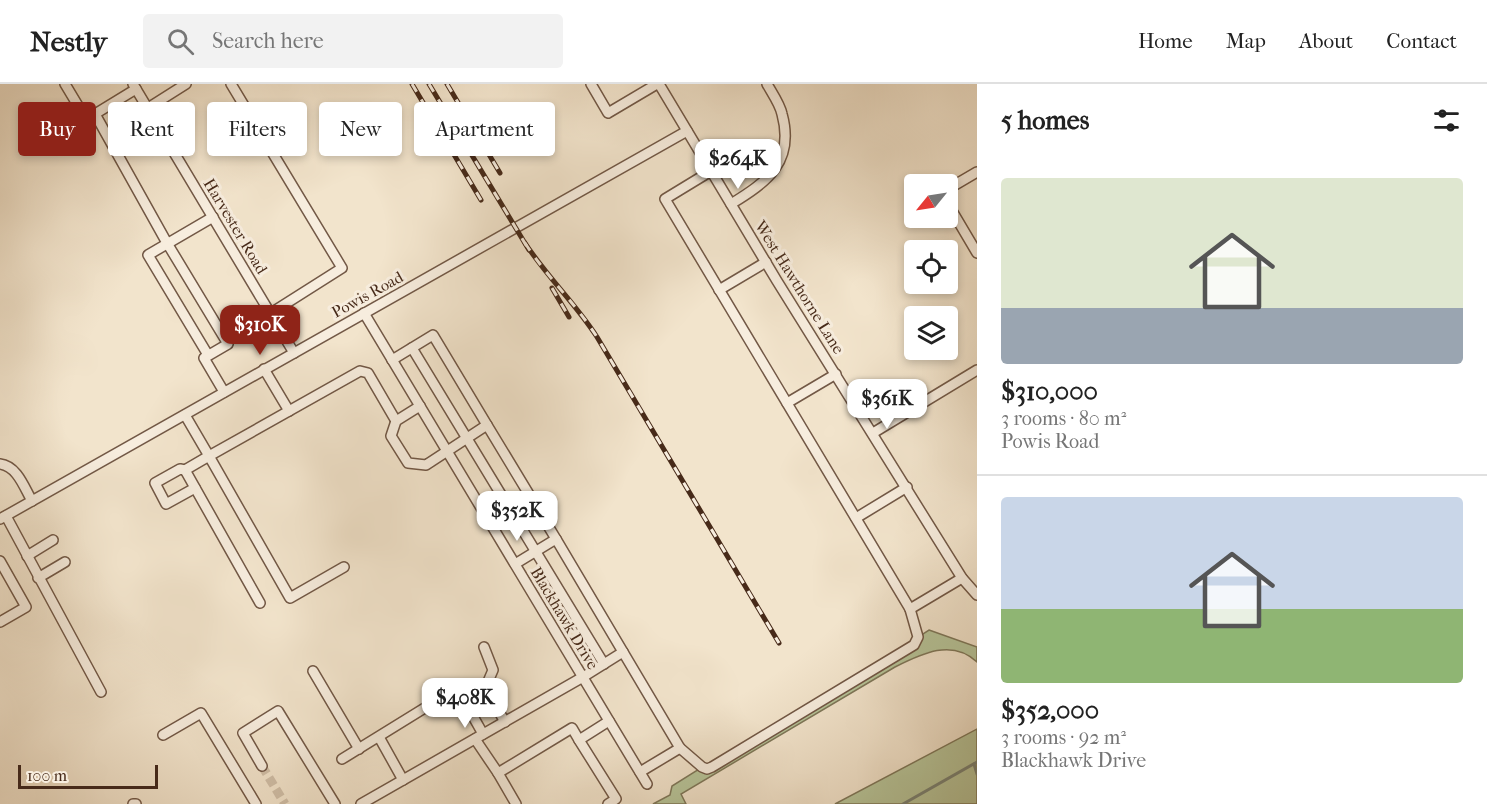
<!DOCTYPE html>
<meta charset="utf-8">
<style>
body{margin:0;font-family:"IM FELL French Canon",serif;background:#f2f2f2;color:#222;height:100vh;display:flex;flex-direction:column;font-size:22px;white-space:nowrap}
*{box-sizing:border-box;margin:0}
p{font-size:20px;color:#767676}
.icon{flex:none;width:33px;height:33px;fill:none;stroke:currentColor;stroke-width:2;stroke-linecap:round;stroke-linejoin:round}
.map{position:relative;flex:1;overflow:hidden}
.panel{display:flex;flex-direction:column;background:#fff;width:510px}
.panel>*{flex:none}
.banner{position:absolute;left:18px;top:18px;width:570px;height:54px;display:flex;gap:12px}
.needle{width:39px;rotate:240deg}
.controls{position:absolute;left:904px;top:90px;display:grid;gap:12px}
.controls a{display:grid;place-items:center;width:54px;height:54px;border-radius:6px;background:#fff;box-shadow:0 3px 9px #0003;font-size:30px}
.scale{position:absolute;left:18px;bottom:15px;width:140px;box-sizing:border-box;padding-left:6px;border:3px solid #472a19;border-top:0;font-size:16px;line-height:21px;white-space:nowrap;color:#472a19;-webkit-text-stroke:4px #f7edde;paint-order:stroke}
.price{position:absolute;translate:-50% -51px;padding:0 14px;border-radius:12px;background:#fff;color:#222;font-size:20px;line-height:39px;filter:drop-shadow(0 2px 3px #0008)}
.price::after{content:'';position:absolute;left:50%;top:36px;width:18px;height:14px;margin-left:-9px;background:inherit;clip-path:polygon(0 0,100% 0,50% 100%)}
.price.on{background:#8f2418;color:#fff}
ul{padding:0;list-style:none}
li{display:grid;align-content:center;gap:12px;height:318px;padding:0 24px}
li+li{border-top:2px solid #e0e0e0}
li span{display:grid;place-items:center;height:186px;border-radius:6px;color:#555}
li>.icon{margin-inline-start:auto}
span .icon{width:108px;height:108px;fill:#fffc;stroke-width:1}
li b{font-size:26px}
h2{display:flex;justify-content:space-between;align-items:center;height:72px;padding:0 24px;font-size:26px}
.tag{padding:0 21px;border-radius:6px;background:#fff;box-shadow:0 3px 9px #0003;font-size:21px;line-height:54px}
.tag.on{background:#8f2418;color:#fff}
header{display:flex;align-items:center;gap:36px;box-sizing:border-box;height:84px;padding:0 30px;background:#fff;border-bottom:2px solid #e0e0e0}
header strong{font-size:28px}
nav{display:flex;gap:33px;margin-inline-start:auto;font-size:21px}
.search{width:420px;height:54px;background:#f2f2f2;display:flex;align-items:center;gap:15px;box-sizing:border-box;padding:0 21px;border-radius:6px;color:#767676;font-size:22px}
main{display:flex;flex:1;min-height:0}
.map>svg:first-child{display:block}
.green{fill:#b7c59a;stroke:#7f785a;stroke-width:1.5}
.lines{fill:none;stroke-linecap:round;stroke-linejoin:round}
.stream{stroke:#7a8375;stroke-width:3}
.minor-tunnel{stroke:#d0bfa8;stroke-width:9;stroke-dasharray:9 4.5;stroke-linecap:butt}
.minor-casing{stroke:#725846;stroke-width:12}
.minor{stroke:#f7edde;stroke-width:9}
.rail-casing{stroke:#472a19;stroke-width:5}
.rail{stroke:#f7edde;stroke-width:3;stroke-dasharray:9;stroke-linecap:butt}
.labels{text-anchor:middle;stroke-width:6;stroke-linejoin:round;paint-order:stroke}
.street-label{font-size:16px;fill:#472a19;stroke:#f7edde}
</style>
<header>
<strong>Nestly</strong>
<div class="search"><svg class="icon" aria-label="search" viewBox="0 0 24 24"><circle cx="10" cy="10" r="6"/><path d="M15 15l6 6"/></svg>Search here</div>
<nav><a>Home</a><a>Map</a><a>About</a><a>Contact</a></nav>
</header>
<main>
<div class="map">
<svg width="977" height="720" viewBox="0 0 977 720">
<rect width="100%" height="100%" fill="#f2e4cc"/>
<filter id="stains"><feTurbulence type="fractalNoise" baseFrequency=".00333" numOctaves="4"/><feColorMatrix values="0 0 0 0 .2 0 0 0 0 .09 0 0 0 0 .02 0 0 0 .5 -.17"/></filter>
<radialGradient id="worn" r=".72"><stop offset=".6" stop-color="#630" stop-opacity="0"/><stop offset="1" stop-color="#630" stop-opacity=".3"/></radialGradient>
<!-- green -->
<g class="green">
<path d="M 929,546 L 977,563 L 977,578 C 952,554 921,570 895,583 L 681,710 L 686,720 L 653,720 L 670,711 L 672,702 L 699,685 L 707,689 Z"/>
<path d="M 977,645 L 977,720 L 835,720 Z"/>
</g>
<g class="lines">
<!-- stream -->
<g class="stream">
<path d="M 974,680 L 977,690"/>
<path d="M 903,720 L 977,678"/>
</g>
<!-- minor-tunnel -->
<path class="minor-tunnel" d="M 262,682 L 285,720"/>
<!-- minor casing -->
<g class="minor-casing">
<g id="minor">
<path d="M 65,0 L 83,30 L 95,30 L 167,159 L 228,260 L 204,274 L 224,308"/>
<path d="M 133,0 L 294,269"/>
<path d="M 231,0 L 342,184 L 271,229"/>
<path d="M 591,0 L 608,29 L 657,0"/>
<path d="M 659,0 L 777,197 L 962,494 L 977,511"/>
<path d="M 148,24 L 186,0"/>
<path d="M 95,30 L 136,5"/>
<path d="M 711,87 L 665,115 L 910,525 L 962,494"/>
<path d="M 948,105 L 977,88"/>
<path d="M 731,120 C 767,98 795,78 782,30 C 780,20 772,9 767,0"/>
<path d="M 948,120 L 977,169"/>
<path d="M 719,206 L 766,178"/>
<path d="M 364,229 L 647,700"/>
<path d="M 412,264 L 604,580"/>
<path d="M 208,271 L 148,171 L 213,133"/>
<path d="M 392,276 L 433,251 L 487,341"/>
<path d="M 264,285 L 289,327"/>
<path d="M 787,319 L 836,290"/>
<path d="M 420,322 L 396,337 L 391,352 L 408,379 L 426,381 L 487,341 L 556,455"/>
<path d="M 185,331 L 209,372 L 360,287 L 368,289 L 396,337"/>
<path d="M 873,349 L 977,286"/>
<path d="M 0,380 C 17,382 24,403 32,417"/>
<path d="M 185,386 L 180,385 L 155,399 L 166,420 L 195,404"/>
<path d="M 6,432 L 101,608"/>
<path d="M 856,434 L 907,403"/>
<path d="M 0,435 L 687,47"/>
<path d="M 27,472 L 53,456"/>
<path d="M 0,477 L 26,523 L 0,538"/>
<path d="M 515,480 L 556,455 L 623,568"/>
<path d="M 38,494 L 65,478"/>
<path d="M 260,519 L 185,386 L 209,372 L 290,514 L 344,483"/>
<path d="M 484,563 L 493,586 L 487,600 L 490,612 L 505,638"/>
<path d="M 313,587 L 359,665"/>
<path d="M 163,651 L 201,629 L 256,720"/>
<path d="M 379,653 L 403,696"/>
<path d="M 475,655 L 498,689 L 572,644 L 579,656 L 609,637"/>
<path d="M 579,656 L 616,715 L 608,720"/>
<path d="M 680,664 L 702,683 L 707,685 L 712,683 L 914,561 L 918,553 L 910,525"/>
<path d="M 342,675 L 457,604 L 483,650"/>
<path d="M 262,682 L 243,649 L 278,627 L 335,720"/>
<path d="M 498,689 L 516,720"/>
<path d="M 133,720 L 136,720"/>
<path d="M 361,720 L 583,593 L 623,568 L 680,664 L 640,688"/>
</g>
</g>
<!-- minor -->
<use href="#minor" class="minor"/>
<!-- rail casing -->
<g class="rail-casing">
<g id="rail">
<path d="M 412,0 L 481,116"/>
<path d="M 429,0 L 529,166"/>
<path d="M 447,0 L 500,89"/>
<path d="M 525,159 C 547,193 576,220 597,253 L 779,559"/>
<path d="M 552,204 L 569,233"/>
</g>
</g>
<!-- rail -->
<use href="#rail" class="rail"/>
</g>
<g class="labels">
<!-- street labels -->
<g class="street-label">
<text transform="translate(236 142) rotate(59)" y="6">Harvester Road</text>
<text transform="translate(800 203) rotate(58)" y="6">West Hawthorne Lane</text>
<text transform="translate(367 210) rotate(-29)" y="6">Powis Road</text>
<text transform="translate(565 534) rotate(59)" y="6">Blackhawk Drive</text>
</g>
</g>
<rect width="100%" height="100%" filter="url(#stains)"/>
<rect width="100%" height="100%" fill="url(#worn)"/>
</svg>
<div class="controls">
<a><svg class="needle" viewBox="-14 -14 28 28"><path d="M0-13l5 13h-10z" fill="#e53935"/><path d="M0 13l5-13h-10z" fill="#767676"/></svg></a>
<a><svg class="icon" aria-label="locate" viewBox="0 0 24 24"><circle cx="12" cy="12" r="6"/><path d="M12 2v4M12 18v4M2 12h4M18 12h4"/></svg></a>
<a><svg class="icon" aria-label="layers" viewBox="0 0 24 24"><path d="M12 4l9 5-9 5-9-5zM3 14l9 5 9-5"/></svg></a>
</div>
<div class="scale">100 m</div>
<b class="price" style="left:738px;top:106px">$264K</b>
<b class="price on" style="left:260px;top:272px">$310K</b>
<b class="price" style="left:887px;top:346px">$361K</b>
<b class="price" style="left:517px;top:458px">$352K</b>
<b class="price" style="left:465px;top:645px">$408K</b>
<div class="banner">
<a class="tag on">Buy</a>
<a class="tag">Rent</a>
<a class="tag">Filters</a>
<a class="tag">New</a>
<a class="tag">Apartment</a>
</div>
</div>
<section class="panel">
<h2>5 homes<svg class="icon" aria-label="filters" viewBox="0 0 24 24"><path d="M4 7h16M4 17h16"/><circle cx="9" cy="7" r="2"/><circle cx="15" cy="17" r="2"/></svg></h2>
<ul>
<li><span style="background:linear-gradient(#dfe7d0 70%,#9aa5b1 0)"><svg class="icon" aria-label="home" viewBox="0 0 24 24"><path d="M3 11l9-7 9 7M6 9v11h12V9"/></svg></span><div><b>$310,000</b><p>3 rooms · 80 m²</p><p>Powis Road</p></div></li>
<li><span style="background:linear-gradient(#c9d6e8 60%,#8fb573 0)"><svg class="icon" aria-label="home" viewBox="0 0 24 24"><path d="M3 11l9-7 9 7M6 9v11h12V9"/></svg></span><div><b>$352,000</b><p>3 rooms · 92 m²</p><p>Blackhawk Drive</p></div></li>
</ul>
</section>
</main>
